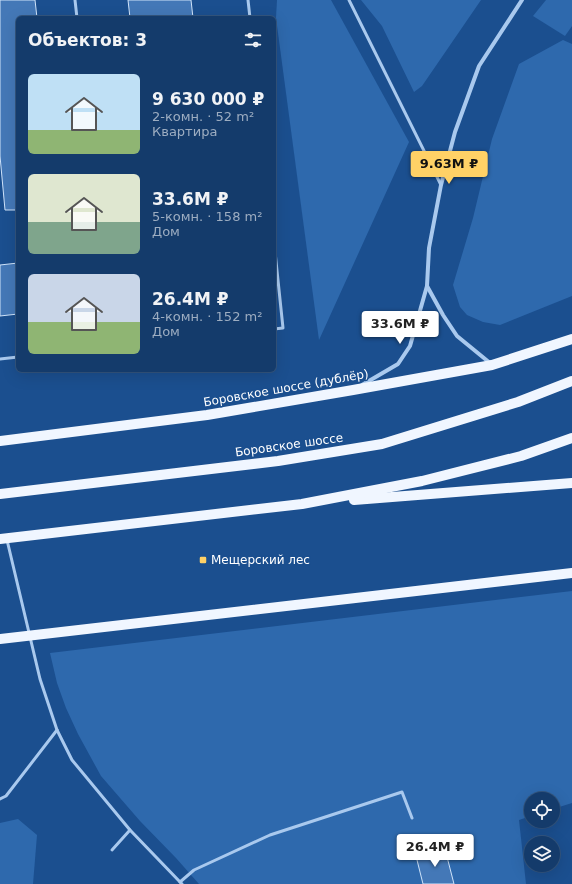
<!DOCTYPE html>
<html lang="ru">
<meta charset="utf-8">
<style>
body{margin:0;font-family:"DejaVu Sans",sans-serif;background:#214673;color:#f1f3f6;height:100vh;display:flex;flex-direction:column;font-size:15px;white-space:nowrap}
*{box-sizing:border-box;margin:0}
p{font-size:13px;color:#9dadc1}
.icon{flex:none;width:22px;height:22px;fill:none;stroke:currentColor;stroke-width:2;stroke-linecap:round;stroke-linejoin:round}
.map{position:relative;flex:1;overflow:hidden}
.sheet{position:absolute;left:16px;top:16px;width:260px;height:356px;display:flex;flex-direction:column;background:#143b6b;border-radius:6px;box-shadow:0 4px 16px #0002,0 0 0 1px #33557e}
.sheet>*{flex:none}
.fabs{position:absolute;left:524px;top:792px;display:grid;gap:8px}
.fabs a{display:grid;place-items:center;width:36px;height:36px;border-radius:50%;background:#143b6b;box-shadow:0 4px 16px #0002,0 0 0 1px #33557e;font-size:20px}
.price{position:absolute;translate:-50% -34px;padding:0 9px;border-radius:4px;background:#fff;color:#222;font-size:13px;line-height:26px;filter:drop-shadow(0 1px 2px #0008)}
.price::after{content:'';position:absolute;left:50%;top:24px;width:12px;height:9px;margin-left:-6px;background:inherit;clip-path:polygon(0 0,100% 0,50% 100%)}
.price.active{background:#ffd166;color:#111}
ul{padding:0;list-style:none}
li{display:flex;align-items:center;gap:12px;height:100px;padding:0 12px}
li span{display:grid;place-items:center;flex:none;width:112px;height:80px;border-radius:6px;color:#555}
li>.icon{margin-inline-start:auto}
span .icon{width:48px;height:48px;fill:#fffc;stroke-width:1}
li b{font-size:17px}
h2{display:flex;justify-content:space-between;align-items:center;height:48px;padding:0 12px;font-size:17px}
.map>svg:first-child{display:block}
.green{fill:#2e69ad}
.building{fill:#4478b7;stroke:#cfe3fa}
.lines{fill:none;stroke-linecap:round;stroke-linejoin:round}
.lane{stroke:#a9c9ee;stroke-width:3}
.street{stroke:#a9c9ee;stroke-width:4}
.primary{stroke:#f0f6ff;stroke-width:10}
.primary-bridge{stroke:#f0f6ff;stroke-width:10}
.poi-dot{fill:#ffd166;stroke:#1b4f8f;stroke-width:1.5}
.labels{text-anchor:middle;stroke-width:3;stroke-linejoin:round;paint-order:stroke}
.street-label{font-size:12px;fill:#fff;stroke:#1b4f8f}
.poi-label{font-size:12px;fill:#fff;stroke:#1b4f8f;text-anchor:start}
</style>
<div class="map">
<svg width="572" height="884" viewBox="0 0 572 884">
<rect width="100%" height="100%" fill="#1b4f8f"/>
<!-- green -->
<g class="green">
<path d="M 277,0 L 331,0 L 409,142 L 319,340 L 276,18 Z"/>
<path d="M 361,0 L 481,0 L 422,86 L 414,92 L 382,26 Z"/>
<path d="M 546,0 L 572,0 L 572,26 L 565,36 L 533,16 Z"/>
<path d="M 563,40 L 572,44 L 572,296 L 500,325 L 483,322 L 467,315 L 460,307 L 453,285 L 473,218 L 492,139 L 519,64 Z"/>
<path d="M 572,591 L 572,803 L 553,809 L 553,799 L 531,799 L 531,816 L 519,820 L 526,884 L 199,884 L 176,858 L 140,821 L 101,776 L 78,734 L 66,708 L 57,683 L 50,653 Z"/>
<path d="M 18,819 L 37,835 L 33,884 L 0,884 L 0,823 Z"/>
</g>
<!-- building -->
<g class="building">
<path d="M 0,0 L 35,0 L 37,18 L 18,18 L 18,210 L 5,210 L 0,156 Z"/>
<path d="M 128,0 L 191,0 L 193,18 L 130,18 Z"/>
<path d="M 18,263 L 18,314 L 0,316 L 0,265 Z"/>
<path d="M 445,849 L 454,884 L 423,884 L 416,856 Z"/>
</g>
<g class="lines">
<!-- lane -->
<g class="lane">
<path d="M 75,0 L 77,18"/>
<path d="M 248,0 L 250,18"/>
<path d="M 349,0 L 441,185"/>
<path d="M 274,242 L 283,328 L 274,329"/>
<path d="M 0,359 L 18,357"/>
<path d="M 7,540 L 40,679 L 57,730 L 72,760 L 130,830 L 182,884"/>
<path d="M 0,799 L 6,796 L 57,730"/>
<path d="M 112,850 L 130,830"/>
<path d="M 180,882 L 194,870 L 270,835 L 402,792 L 412,818"/>
</g>
<!-- street -->
<g class="street">
<path d="M 490,363 L 457,336 L 443,315 L 427,286 L 429,248 L 441,185 L 455,132 L 479,66 L 522,0"/>
<path d="M 362,385 L 398,364 L 410,346 L 427,286"/>
</g>
<!-- primary -->
<g class="primary">
<path d="M 0,441 L 207,415 L 353,390 L 492,365 L 572,339"/>
<path d="M 0,494 L 278,461 L 382,444 L 518,402 L 572,381"/>
<path d="M 354,500 L 572,483"/>
<path d="M 0,539 L 302,504 L 422,481 L 521,456 L 572,438"/>
</g>
<!-- primary-bridge -->
<path class="primary-bridge" d="M 0,639 L 572,573"/>
</g>
<!-- markers -->
<rect class="poi-dot" x="199" y="556" width="8" height="8" rx="2"/>
<g class="labels">
<!-- street labels -->
<g class="street-label">
<text transform="translate(286 388) rotate(-10)" y="4">Боровское шоссе (дублёр)</text>
<text transform="translate(289 445) rotate(-8)" y="4">Боровское шоссе</text>
</g>
<!-- poi labels -->
<g class="poi-label">
<text x="211" y="564">Мещерский лес</text>
</g>
</g>
</svg>
<div class="fabs">
<a><svg class="icon" aria-label="locate" viewBox="0 0 24 24"><circle cx="12" cy="12" r="6"/><path d="M12 2v4M12 18v4M2 12h4M18 12h4"/></svg></a>
<a><svg class="icon" aria-label="layers" viewBox="0 0 24 24"><path d="M12 4l9 5-9 5-9-5zM3 14l9 5 9-5"/></svg></a>
</div>
<b class="price active" style="left:449px;top:185px">9.63M ₽</b>
<b class="price" style="left:400px;top:345px">33.6M ₽</b>
<b class="price" style="left:435px;top:868px">26.4M ₽</b>
<section class="sheet">
<h2>Объектов: 3<svg class="icon" aria-label="filters" viewBox="0 0 24 24"><path d="M4 7h16M4 17h16"/><circle cx="9" cy="7" r="2"/><circle cx="15" cy="17" r="2"/></svg></h2>
<ul>
<li><span style="background:linear-gradient(#bfe0f5 70%,#8fb573 0)"><svg class="icon" aria-label="home" viewBox="0 0 24 24"><path d="M3 11l9-7 9 7M6 9v11h12V9"/></svg></span><div><b>9 630 000 ₽</b><p>2-комн. · 52 m²</p><p>Квартира</p></div></li>
<li><span style="background:linear-gradient(#dfe7d0 60%,#7fa58c 0)"><svg class="icon" aria-label="home" viewBox="0 0 24 24"><path d="M3 11l9-7 9 7M6 9v11h12V9"/></svg></span><div><b>33.6M ₽</b><p>5-комн. · 158 m²</p><p>Дом</p></div></li>
<li><span style="background:linear-gradient(#c9d6e8 60%,#8fb573 0)"><svg class="icon" aria-label="home" viewBox="0 0 24 24"><path d="M3 11l9-7 9 7M6 9v11h12V9"/></svg></span><div><b>26.4M ₽</b><p>4-комн. · 152 m²</p><p>Дом</p></div></li>
</ul>
</section>
</div>
